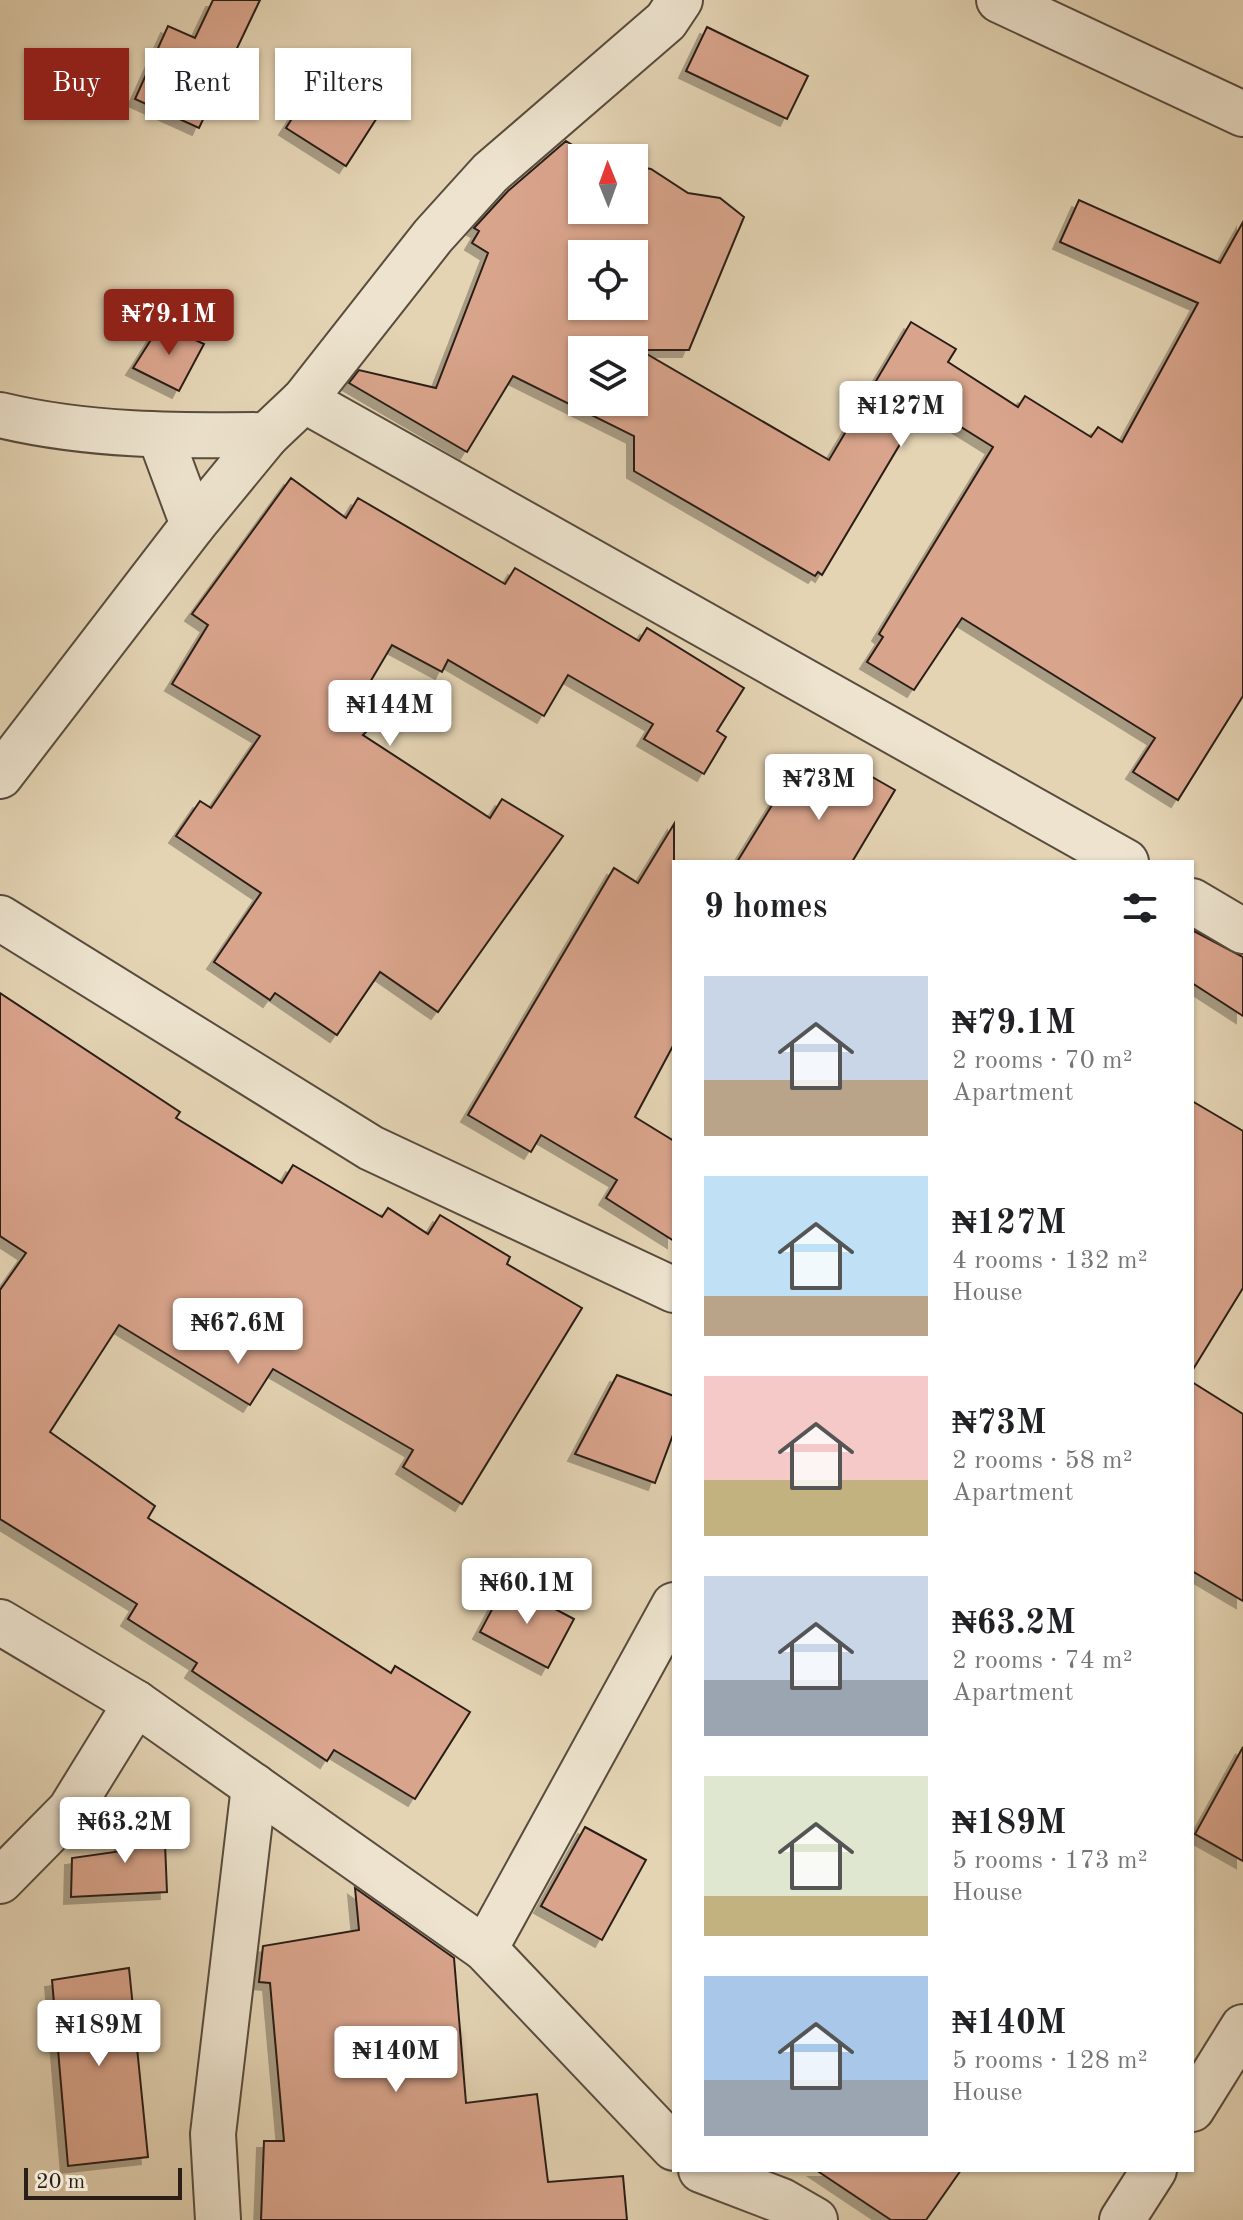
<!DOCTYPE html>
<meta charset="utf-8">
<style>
body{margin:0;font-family:"Old Standard TT",serif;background:#f2f2f2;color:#202124;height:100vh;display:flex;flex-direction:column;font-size:30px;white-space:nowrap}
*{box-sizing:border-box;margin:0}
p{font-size:26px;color:#757577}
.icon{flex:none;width:44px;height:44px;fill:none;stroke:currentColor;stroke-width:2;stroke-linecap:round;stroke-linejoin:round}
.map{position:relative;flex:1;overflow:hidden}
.panel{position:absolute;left:672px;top:860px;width:522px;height:1312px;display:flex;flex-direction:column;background:#fff;border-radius:0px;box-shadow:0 2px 6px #0004}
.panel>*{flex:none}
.hud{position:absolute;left:24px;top:48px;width:528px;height:72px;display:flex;gap:16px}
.needle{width:52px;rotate:359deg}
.fabs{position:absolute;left:568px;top:144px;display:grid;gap:16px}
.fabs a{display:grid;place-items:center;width:80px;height:80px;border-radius:0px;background:#fff;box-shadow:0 2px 6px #0004;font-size:40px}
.scale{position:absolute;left:24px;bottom:20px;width:158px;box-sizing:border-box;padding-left:8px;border:4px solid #2a1e17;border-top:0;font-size:22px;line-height:28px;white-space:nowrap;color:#2a1e17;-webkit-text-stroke:6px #ede3ce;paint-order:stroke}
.price{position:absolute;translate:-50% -68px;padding:0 18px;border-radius:8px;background:#fff;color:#222;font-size:26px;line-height:52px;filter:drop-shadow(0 2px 4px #0008)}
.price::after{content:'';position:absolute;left:50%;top:48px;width:24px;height:18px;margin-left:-12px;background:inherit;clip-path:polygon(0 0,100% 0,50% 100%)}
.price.active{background:#8f2418;color:#fff}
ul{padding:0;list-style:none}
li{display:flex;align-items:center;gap:24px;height:200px;padding:0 32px}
li span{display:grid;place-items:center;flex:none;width:224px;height:160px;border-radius:0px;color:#555}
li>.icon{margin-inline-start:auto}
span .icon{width:96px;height:96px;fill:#fffc;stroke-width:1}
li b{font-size:34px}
h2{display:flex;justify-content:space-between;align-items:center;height:96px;padding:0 32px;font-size:34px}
.chip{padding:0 28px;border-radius:0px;background:#fff;box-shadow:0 2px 6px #0004;font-size:28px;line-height:72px}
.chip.active{background:#8f2418;color:#fff}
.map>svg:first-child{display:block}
.building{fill:#d9a48c;stroke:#2a1e17;stroke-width:2;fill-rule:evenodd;filter:url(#shadow)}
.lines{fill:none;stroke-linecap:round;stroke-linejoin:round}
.minor-casing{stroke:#584c3e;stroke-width:48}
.minor{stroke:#ede3ce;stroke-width:44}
</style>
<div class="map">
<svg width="1243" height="2220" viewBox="0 0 1243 2220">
<defs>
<filter id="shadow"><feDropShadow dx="-7" dy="7" stdDeviation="0" flood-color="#0004"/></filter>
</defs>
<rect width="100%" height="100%" fill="#e4d4b4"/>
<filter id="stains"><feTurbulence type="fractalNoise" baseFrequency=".0025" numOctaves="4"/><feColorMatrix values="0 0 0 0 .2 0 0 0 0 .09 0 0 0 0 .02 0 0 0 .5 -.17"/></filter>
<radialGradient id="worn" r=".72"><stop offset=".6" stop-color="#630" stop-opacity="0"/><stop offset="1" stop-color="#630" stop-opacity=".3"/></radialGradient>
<!-- building -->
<g class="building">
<path d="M 213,0 L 260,0 L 199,128 L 135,99 L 168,26 L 195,38 Z"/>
<path d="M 707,27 L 808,76 L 787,119 L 686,71 Z"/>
<path d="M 329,60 L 389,99 L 346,166 L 286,128 Z"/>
<path d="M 566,141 L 582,151 L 582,156 L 591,158 L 582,158 L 582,210 L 634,210 L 634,166 L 651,169 L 688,193 L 720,198 L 744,217 L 689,350 L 640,350 L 829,460 L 911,322 L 956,349 L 948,362 L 1018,407 L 1025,396 L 1091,437 L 1098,427 L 1122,442 L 1198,303 L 1060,242 L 1079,200 L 1220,263 L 1243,222 L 1243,696 L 1178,800 L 1133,772 L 1155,738 L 962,618 L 914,690 L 867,662 L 883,637 L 879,634 L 993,447 L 924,404 L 822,575 L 818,572 L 815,576 L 634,471 L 634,436 L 513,376 L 467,452 L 349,383 L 359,370 L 436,388 L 488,253 L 472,243 L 479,231 L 474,228 L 508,191 ZM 582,254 L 634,254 L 634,306 L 582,306 ZM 582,350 L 634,350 L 634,402 L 582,402 Z"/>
<path d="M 161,324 L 204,344 L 179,391 L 133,368 Z"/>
<path d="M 291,478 L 346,518 L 358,498 L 505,584 L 515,568 L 639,641 L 647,628 L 744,688 L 717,731 L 726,737 L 704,774 L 644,739 L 653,724 L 568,675 L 544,716 L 448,660 L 442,672 L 392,645 L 347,721 L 366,732 L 363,735 L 490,818 L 502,799 L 563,836 L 438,1012 L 380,972 L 337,1035 L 275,993 L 270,1000 L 214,962 L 261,893 L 176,836 L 200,801 L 211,808 L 260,736 L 172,684 L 208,625 L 192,614 Z"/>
<path d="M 853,766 L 895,790 L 852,862 L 737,862 L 790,776 L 832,801 Z"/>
<path d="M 674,824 L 674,1044 L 635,1117 L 674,1141 L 674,1241 L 606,1198 L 617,1180 L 541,1135 L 531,1152 L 468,1115 L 614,868 L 638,883 Z"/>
<path d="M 1192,930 L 1243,957 L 1243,1016 L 1192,983 Z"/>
<path d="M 0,993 L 180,1112 L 176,1118 L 282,1183 L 293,1165 L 382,1217 L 388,1208 L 428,1234 L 440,1215 L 510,1257 L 507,1264 L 582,1308 L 462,1504 L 403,1467 L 413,1450 L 273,1369 L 250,1405 L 119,1325 L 50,1432 L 155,1506 L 148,1518 L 391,1673 L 395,1666 L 470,1712 L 415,1799 L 334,1750 L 327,1761 L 192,1671 L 197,1663 L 128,1619 L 137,1604 L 0,1519 L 0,1290 L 26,1253 L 0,1236 Z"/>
<path d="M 1192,1101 L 1243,1131 L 1243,1288 L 1192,1371 Z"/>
<path d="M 617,1375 L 674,1396 L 674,1432 L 655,1483 L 575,1454 Z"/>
<path d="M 1192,1382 L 1243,1414 L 1243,1601 L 1192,1571 Z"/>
<path d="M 506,1583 L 574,1619 L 548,1668 L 480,1632 Z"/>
<path d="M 1243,1747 L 1243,1861 L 1195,1834 Z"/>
<path d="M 164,1819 L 167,1892 L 71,1897 L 72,1858 L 122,1851 L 122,1824 Z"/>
<path d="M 585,1827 L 646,1860 L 602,1940 L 541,1906 Z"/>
<path d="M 355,1888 L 454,1958 L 466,2103 L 537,2094 L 548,2182 L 623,2176 L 627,2220 L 261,2220 L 264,2141 L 284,2141 L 270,1983 L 259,1982 L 263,1946 L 359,1930 Z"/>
<path d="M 129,1968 L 148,2157 L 68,2166 L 52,1980 Z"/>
<path d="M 816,2170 L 961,2170 L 926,2220 L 891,2220 Z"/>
</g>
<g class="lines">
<!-- minor casing -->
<g class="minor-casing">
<g id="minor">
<path d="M 999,0 L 1243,114"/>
<path d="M 304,400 L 1126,862"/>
<path d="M 0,415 C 87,436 178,436 267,435"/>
<path d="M 160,436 L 193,525"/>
<path d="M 0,776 L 193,525 L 267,435 L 304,400 L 433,236 L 490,173 L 666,21 L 680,0"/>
<path d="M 1192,901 L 1243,931"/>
<path d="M 0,918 L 371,1148 L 674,1290"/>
<path d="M 0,1622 L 136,1703 L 485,1949 L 674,2148"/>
<path d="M 0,1881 L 70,1810 L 136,1703"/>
<path d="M 485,1949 L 674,1605"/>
<path d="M 1192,2109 L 1243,2027"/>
<path d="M 701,2170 L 782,2201 L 815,2220"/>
<path d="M 218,2220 L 213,2134 L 254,1786"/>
<path d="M 1122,2220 L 1154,2170"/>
</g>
</g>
<!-- minor -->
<use href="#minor" class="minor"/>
</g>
<rect width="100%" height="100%" filter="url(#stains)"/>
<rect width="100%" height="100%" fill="url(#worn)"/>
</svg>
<div class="fabs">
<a><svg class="needle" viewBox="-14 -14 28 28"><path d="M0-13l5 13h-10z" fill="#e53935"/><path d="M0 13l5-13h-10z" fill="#757577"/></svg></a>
<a><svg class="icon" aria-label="locate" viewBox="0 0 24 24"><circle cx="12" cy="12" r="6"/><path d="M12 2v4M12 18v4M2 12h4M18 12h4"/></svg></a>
<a><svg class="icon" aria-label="layers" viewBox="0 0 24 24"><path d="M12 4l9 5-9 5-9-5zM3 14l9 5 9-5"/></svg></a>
</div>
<div class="scale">20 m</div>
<b class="price active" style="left:169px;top:357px">₦79.1M</b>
<b class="price" style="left:901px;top:449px">₦127M</b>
<b class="price" style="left:390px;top:748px">₦144M</b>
<b class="price" style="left:819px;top:822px">₦73M</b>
<b class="price" style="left:238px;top:1366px">₦67.6M</b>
<b class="price" style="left:527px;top:1626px">₦60.1M</b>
<b class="price" style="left:125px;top:1865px">₦63.2M</b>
<b class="price" style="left:99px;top:2068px">₦189M</b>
<b class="price" style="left:396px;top:2094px">₦140M</b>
<div class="hud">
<a class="chip active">Buy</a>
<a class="chip">Rent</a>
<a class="chip">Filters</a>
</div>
<section class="panel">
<h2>9 homes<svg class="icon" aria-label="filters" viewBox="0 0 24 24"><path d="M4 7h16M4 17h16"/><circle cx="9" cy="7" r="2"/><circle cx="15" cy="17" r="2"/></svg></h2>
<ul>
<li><span style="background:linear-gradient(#c9d6e8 65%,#b9a48a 0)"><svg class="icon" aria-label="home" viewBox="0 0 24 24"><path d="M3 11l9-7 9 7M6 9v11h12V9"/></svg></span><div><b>₦79.1M</b><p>2 rooms · 70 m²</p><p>Apartment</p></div></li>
<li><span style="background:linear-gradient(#bfe0f5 75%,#b9a48a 0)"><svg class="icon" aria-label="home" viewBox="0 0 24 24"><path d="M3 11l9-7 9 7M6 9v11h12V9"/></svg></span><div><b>₦127M</b><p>4 rooms · 132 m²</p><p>House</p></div></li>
<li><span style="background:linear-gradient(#f6c9c9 65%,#c2b280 0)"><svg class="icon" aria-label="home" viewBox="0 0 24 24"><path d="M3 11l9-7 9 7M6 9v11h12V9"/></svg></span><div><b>₦73M</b><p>2 rooms · 58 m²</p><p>Apartment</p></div></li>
<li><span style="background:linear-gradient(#c9d6e8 65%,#9aa5b1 0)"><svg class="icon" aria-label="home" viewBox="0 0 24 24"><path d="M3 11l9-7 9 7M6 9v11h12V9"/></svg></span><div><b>₦63.2M</b><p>2 rooms · 74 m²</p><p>Apartment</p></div></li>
<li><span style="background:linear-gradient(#dfe7d0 75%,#c2b280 0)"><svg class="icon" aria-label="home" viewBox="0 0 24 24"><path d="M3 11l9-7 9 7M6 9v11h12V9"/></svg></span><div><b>₦189M</b><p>5 rooms · 173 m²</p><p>House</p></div></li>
<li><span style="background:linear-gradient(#a9c7e8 65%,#9aa5b1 0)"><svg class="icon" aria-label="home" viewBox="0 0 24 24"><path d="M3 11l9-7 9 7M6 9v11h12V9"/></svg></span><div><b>₦140M</b><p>5 rooms · 128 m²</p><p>House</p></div></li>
</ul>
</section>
</div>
